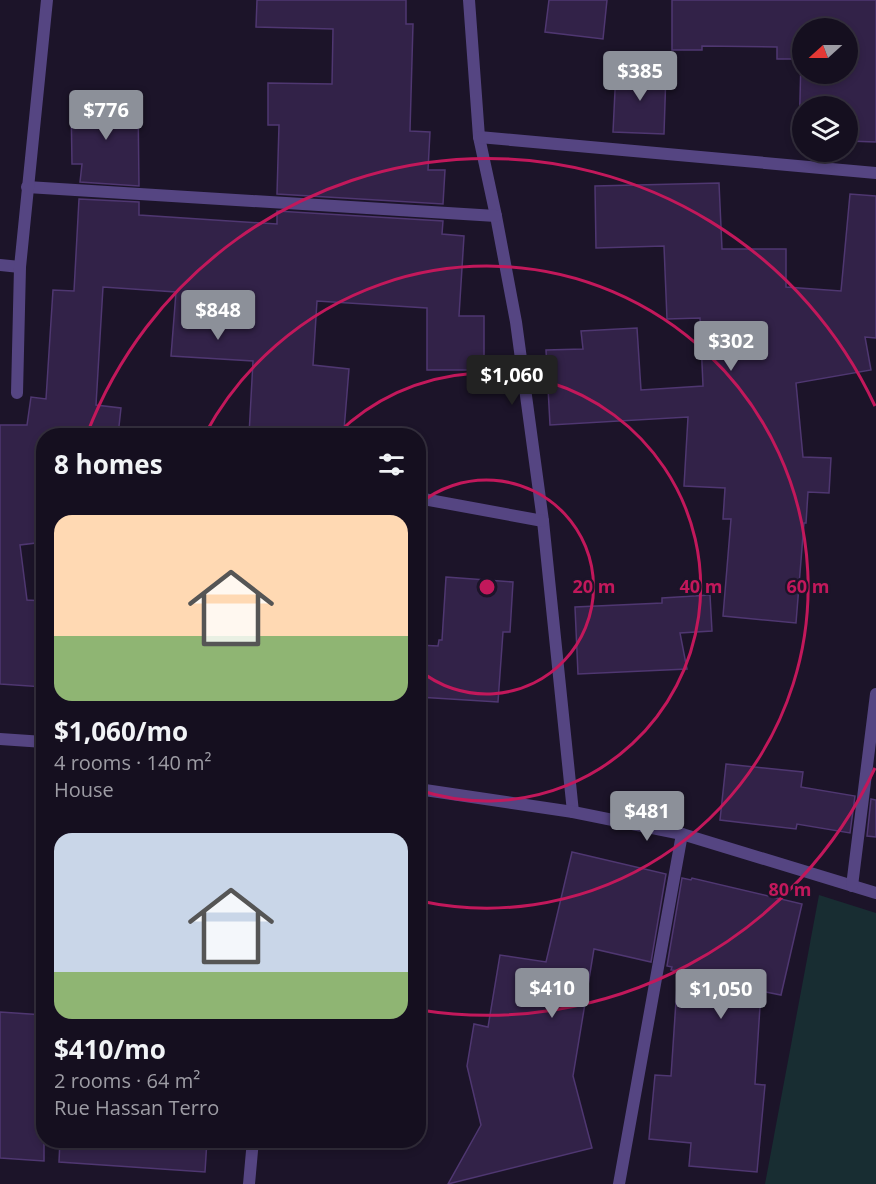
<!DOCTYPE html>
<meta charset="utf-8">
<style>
body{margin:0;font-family:"Open Sans",sans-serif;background:#1e1828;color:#f1f3f6;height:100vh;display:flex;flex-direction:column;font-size:22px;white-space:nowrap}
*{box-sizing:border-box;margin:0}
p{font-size:20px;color:#9d9ca4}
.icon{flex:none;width:33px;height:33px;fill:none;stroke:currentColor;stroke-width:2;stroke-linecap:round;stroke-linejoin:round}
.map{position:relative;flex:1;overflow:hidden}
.details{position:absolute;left:36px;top:428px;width:390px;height:720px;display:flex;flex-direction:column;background:#150f1f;border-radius:24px;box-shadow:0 3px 9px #0003,0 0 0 2px #342f3d}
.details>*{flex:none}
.needle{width:39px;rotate:249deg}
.fabs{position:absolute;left:792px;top:18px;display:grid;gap:12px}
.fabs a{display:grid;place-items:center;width:66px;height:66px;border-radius:50%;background:#150f1f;box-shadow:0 3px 9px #0003,0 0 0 2px #342f3d;font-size:30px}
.price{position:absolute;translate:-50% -51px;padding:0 14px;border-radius:6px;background:#8c9099;color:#fff;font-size:20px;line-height:39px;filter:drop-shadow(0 2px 3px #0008)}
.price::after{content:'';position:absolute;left:50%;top:36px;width:18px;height:14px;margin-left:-9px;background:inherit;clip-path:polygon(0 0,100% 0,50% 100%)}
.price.current{background:#222;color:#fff}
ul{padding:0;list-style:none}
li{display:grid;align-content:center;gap:12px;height:318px;padding:0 18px}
li span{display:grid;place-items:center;height:186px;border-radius:18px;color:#555}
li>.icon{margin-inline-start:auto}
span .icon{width:108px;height:108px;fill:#fffc;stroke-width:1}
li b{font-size:26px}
h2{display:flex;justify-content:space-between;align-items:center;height:72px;padding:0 18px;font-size:26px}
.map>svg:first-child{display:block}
.green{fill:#182d32}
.building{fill:#322248;stroke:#4f3771;stroke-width:1.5;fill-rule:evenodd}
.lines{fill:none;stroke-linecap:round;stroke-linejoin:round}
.street{stroke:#554582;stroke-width:12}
.ring{fill:none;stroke:#c2185b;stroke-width:3}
.centre{fill:#c2185b;stroke:#1c1429;stroke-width:3}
.ring-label{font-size:18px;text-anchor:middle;font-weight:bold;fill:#c2185b;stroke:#1c1429;stroke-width:4.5;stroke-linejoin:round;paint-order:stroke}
</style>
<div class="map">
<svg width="876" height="1184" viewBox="0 0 876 1184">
<rect width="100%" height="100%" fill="#1c1429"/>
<!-- green -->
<path class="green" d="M 819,895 L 876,913 L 876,1184 L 765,1184 Z"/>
<!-- building -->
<g class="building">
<path d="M 257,0 L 406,0 L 406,24 L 413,24 L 410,131 L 430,132 L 428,170 L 445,170 L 443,204 L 277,194 L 279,125 L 268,125 L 268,83 L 332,84 L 333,29 L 256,27 Z"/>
<path d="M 549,0 L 607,0 L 603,39 L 545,32 Z"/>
<path d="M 672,0 L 876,0 L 876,142 L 848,141 L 848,106 L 802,106 L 802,140 L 799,140 L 801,59 L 777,59 L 777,47 L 702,46 L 702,50 L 672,50 ZM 802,28 L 848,28 L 848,74 L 802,74 Z"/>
<path d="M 616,70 L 666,72 L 664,134 L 613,132 Z"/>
<path d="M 138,100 L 139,186 L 80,182 L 82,164 L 72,164 L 71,101 Z"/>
<path d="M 719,183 L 722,249 L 786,249 L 786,287 L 841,291 L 850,194 L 876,196 L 876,338 L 865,337 L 871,370 L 796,383 L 803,457 L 831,458 L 829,493 L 808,492 L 806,523 L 804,523 L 796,623 L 723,616 L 731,519 L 723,519 L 725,488 L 684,486 L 688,417 L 550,425 L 546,350 L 583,349 L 581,331 L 637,328 L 641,390 L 703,386 L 700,318 L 667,319 L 664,246 L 596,248 L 595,186 Z"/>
<path d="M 79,199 L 139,202 L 139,215 L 277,224 L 277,211 L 443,221 L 442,234 L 464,236 L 459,316 L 484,316 L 484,370 L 427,370 L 427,308 L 317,301 L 313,365 L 349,369 L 344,430 L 309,427 L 309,435 L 249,435 L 253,361 L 171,356 L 176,292 L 103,287 L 96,405 L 121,408 L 118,435 L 44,435 L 44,542 L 20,545 L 27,600 L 44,601 L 44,687 L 0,684 L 0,425 L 27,425 L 31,397 L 46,399 L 53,290 L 74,291 Z"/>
<path d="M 446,577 L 513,582 L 510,632 L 503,632 L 498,702 L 418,697 L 418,645 L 438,646 L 439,640 L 442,640 Z"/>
<path d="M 710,595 L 712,631 L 680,633 L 687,669 L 578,674 L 575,607 L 662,603 L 662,598 Z"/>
<path d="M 726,764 L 803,772 L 801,787 L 855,796 L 850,833 L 797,824 L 796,829 L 720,820 Z"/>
<path d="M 871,799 L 876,800 L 876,837 L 867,836 Z"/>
<path d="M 572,852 L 666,874 L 651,962 L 594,949 L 573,1076 L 592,1148 L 448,1184 L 481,1125 L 467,1066 L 474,1024 L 488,1027 L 500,955 L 546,962 Z"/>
<path d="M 682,878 L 691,880 L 692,878 L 802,904 L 781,995 L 761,991 L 755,1084 L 765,1085 L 757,1172 L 689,1166 L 691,1143 L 649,1139 L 655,1075 L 671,1076 L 678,971 L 671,970 L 672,967 L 667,966 Z"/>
<path d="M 0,1012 L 44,1015 L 44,1161 L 0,1158 Z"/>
<path d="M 60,1140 L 207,1140 L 205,1172 L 59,1162 Z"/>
</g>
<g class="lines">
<!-- street -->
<g class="street">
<path d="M 469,0 L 479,137 L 496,216 L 516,322 L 543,521 L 573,812"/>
<path d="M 479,137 L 876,173"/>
<path d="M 27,187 L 496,216"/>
<path d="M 0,265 L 20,267"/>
<path d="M 17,393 L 20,267 L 47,0"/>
<path d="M 418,498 L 543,521"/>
<path d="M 0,739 L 44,742"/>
<path d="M 418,789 L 573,812 L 682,834 L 876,893"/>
<path d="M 852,886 L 876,694"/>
<path d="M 249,1184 L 253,1140"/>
<path d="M 619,1184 L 682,834"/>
</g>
</g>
<!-- distance rings -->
<g class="ring">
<path d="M419 504A107 107 0 1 1 419 670"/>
<path d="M337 434A214 214 0 1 1 419 790"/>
<path d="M205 434A321 321 0 1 1 420 901"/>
<path d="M875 768A428 428 0 0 1 420 1010M87 434A428 428 0 0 1 875 406"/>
</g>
<circle cx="487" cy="587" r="9" class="centre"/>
<g class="ring-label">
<text x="594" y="593">20 m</text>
<text x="701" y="593">40 m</text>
<text x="808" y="593">60 m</text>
<text x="790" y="896">80 m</text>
</g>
</svg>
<div class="fabs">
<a><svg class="needle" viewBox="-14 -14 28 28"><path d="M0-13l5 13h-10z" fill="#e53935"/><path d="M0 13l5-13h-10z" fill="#9d9ca4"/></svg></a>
<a><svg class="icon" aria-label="layers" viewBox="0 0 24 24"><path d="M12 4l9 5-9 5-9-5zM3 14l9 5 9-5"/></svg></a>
</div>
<b class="price" style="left:640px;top:102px">$385</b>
<b class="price" style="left:106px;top:141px">$776</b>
<b class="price" style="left:218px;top:341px">$848</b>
<b class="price" style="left:731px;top:372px">$302</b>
<b class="price current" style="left:512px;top:406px">$1,060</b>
<b class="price" style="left:647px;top:842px">$481</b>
<b class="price" style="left:552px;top:1019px">$410</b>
<b class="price" style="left:721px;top:1020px">$1,050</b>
<section class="details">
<h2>8 homes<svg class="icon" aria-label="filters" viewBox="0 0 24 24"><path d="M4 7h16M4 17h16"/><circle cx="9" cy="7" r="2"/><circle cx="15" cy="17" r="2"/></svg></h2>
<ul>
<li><span style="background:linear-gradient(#ffd9b3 65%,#8fb573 0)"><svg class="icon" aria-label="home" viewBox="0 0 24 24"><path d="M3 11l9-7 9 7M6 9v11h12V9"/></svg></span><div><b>$1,060/mo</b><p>4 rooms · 140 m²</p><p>House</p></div></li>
<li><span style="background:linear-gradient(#c9d6e8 75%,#8fb573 0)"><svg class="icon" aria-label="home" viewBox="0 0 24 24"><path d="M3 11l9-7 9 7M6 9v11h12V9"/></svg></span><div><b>$410/mo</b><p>2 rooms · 64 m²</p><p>Rue Hassan Terro</p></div></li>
</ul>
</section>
</div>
